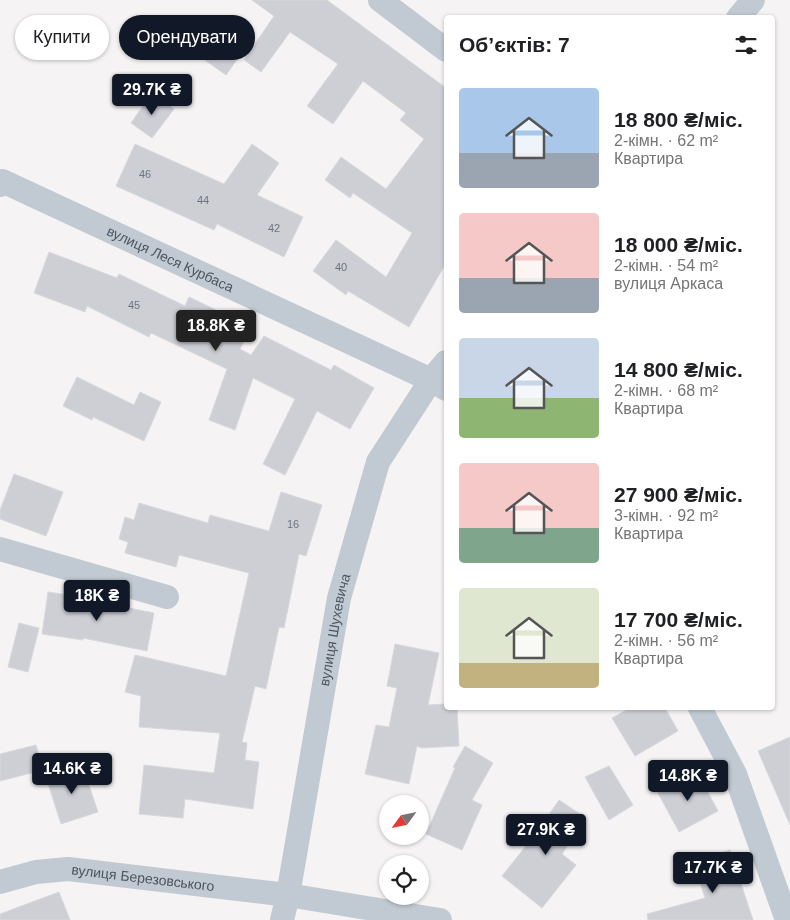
<!DOCTYPE html>
<html lang="uk">
<meta charset="utf-8">
<style>
body{margin:0;font-family:Arial,sans-serif;background:#f6f6f6;color:#202124;height:100vh;display:flex;flex-direction:column;font-size:19px;white-space:nowrap}
*{box-sizing:border-box;margin:0}
p{font-size:16px;color:#757577}
.icon{flex:none;width:28px;height:28px;fill:none;stroke:currentColor;stroke-width:2;stroke-linecap:round;stroke-linejoin:round}
.map{position:relative;flex:1;overflow:hidden}
.sheet{position:absolute;left:444px;top:15px;width:331px;height:695px;display:flex;flex-direction:column;background:#fff;border-radius:5px;box-shadow:0 1px 4px #0004}
.sheet>*{flex:none}
.top-card{position:absolute;left:15px;top:15px;width:354px;height:45px;display:flex;gap:10px}
.needle{width:32px;rotate:237deg}
.controls{position:absolute;left:379px;top:795px;display:grid;gap:10px}
.controls a{display:grid;place-items:center;width:50px;height:50px;border-radius:50%;background:#fff;box-shadow:0 1px 4px #0004;font-size:25px}
.price{position:absolute;translate:-50% -42px;padding:0 11px;border-radius:5px;background:#111827;color:#fff;font-size:16px;line-height:32px;filter:drop-shadow(0 1px 2px #0008)}
.price::after{content:'';position:absolute;left:50%;top:30px;width:15px;height:11px;margin-left:-8px;background:inherit;clip-path:polygon(0 0,100% 0,50% 100%)}
.price.current{background:#222;color:#fff}
ul{padding:0;list-style:none}
li{display:flex;align-items:center;gap:15px;height:125px;padding:0 15px}
li span{display:grid;place-items:center;flex:none;width:140px;height:100px;border-radius:5px;color:#555}
li>.icon{margin-inline-start:auto}
span .icon{width:60px;height:60px;fill:#fffc;stroke-width:1}
li b{font-size:21px}
h2{display:flex;justify-content:space-between;align-items:center;height:60px;padding:0 15px;font-size:21px}
.chip{padding:0 18px;border-radius:22px;background:#fff;box-shadow:0 1px 4px #0004;font-size:18px;line-height:45px}
.chip.current{background:#111827;color:#fff}
.map>svg:first-child{display:block}
.building{fill:#cdcfd5;stroke:#d7d9de}
.lines{fill:none;stroke-linecap:round;stroke-linejoin:round}
.minor{stroke:#c1cad2;stroke-width:24}
.labels{text-anchor:middle;stroke-width:4.5;stroke-linejoin:round;paint-order:stroke}
.number-label{font-size:11px;fill:#6b747e}
.street-label{font-size:14px;fill:#4a5661;stroke:#fff}
</style>
<div class="map">
<svg width="790" height="920" viewBox="0 0 790 920">
<rect width="100%" height="100%" fill="#f5f3f3"/>
<!-- building -->
<g class="building">
<path d="M 252,0 L 327,0 L 446,88 L 446,263 L 409,327 L 348,291 L 346,295 L 313,271 L 336,240 L 386,277 L 412,233 L 353,193 L 350,198 L 325,180 L 341,157 L 386,189 L 424,139 L 400,120 L 406,113 L 363,81 L 333,124 L 307,106 L 338,64 L 290,32 L 261,72 L 244,60 L 274,16 Z"/>
<path d="M 218,29 L 245,48 L 226,75 L 199,56 Z"/>
<path d="M 152,93 L 174,109 L 152,138 L 131,123 Z"/>
<path d="M 135,144 L 224,184 L 252,144 L 279,163 L 257,195 L 303,217 L 284,257 L 217,224 L 214,230 L 116,186 Z"/>
<path d="M 49,252 L 117,278 L 119,274 L 185,306 L 189,297 L 241,322 L 240,324 L 250,329 L 240,349 L 251,355 L 264,336 L 331,370 L 334,365 L 374,388 L 350,429 L 317,411 L 285,475 L 263,464 L 295,399 L 253,378 L 235,430 L 209,420 L 227,369 L 151,333 L 149,337 L 87,306 L 85,312 L 34,293 Z"/>
<path d="M 77,377 L 134,405 L 140,392 L 161,402 L 144,441 L 93,417 L 92,420 L 63,406 Z"/>
<path d="M 14,474 L 63,492 L 46,536 L 0,519 L 0,510 Z"/>
<path d="M 281,492 L 322,505 L 306,556 L 299,554 L 284,628 L 279,627 L 266,689 L 255,686 L 242,742 L 247,743 L 245,760 L 259,762 L 253,809 L 185,799 L 183,818 L 139,814 L 144,765 L 214,773 L 220,733 L 139,727 L 141,696 L 125,692 L 135,655 L 226,676 L 249,573 L 179,555 L 176,567 L 125,553 L 128,542 L 119,539 L 125,517 L 134,520 L 139,503 L 208,523 L 210,515 L 269,531 Z"/>
<path d="M 48,592 L 89,598 L 89,600 L 154,613 L 147,651 L 83,638 L 83,640 L 42,634 Z"/>
<path d="M 19,623 L 39,628 L 28,672 L 8,667 Z"/>
<path d="M 395,644 L 439,653 L 428,705 L 446,704 L 446,708 L 457,708 L 459,746 L 421,748 L 417,746 L 409,784 L 365,774 L 376,725 L 389,727 L 397,688 L 387,686 Z"/>
<path d="M 630,708 L 665,708 L 678,731 L 635,756 L 612,718 Z"/>
<path d="M 790,737 L 790,825 L 758,751 Z"/>
<path d="M 36,745 L 43,770 L 0,781 L 0,754 Z"/>
<path d="M 465,746 L 493,763 L 472,800 L 482,805 L 462,850 L 426,834 L 455,768 L 453,767 Z"/>
<path d="M 82,765 L 98,812 L 61,824 L 46,777 Z"/>
<path d="M 609,766 L 633,805 L 609,820 L 585,777 Z"/>
<path d="M 697,772 L 718,811 L 679,832 L 658,793 Z"/>
<path d="M 559,800 L 586,818 L 562,854 L 576,865 L 542,908 L 502,876 L 537,832 Z"/>
<path d="M 730,850 L 753,920 L 648,920 L 647,914 L 705,898 L 693,861 Z"/>
<path d="M 59,892 L 70,920 L 0,920 L 0,914 Z"/>
</g>
<g class="lines">
<!-- minor -->
<g class="minor">
<path d="M 380,0 L 446,50"/>
<path d="M 738,18 L 753,0"/>
<path id="s1" d="M 0,185 L 2,181 L 431,380 L 446,389"/>
<path d="M 0,549 L 167,597"/>
<path d="M 700,708 L 735,774 L 787,920"/>
<path id="s2" d="M 0,882 L 36,872 L 68,869 L 288,895 L 440,920"/>
<path id="s3" d="M 282,920 L 288,895 L 339,598 L 378,462 L 431,380 L 446,362"/>
</g>
</g>
<g class="labels">
<!-- number labels -->
<g class="number-label">
<text x="145" y="178">46</text>
<text x="203" y="204">44</text>
<text x="274" y="232">42</text>
<text x="341" y="271">40</text>
<text x="134" y="309">45</text>
<text x="293" y="528">16</text>
</g>
<!-- street labels -->
<g class="street-label">
<text dy="5" stroke="none"><textPath href="#s1" startOffset="190">вулиця Леся Курбаса</textPath></text>
<text dy="5" stroke="none"><textPath href="#s3" startOffset="295">вулиця Шухевича</textPath></text>
<text dy="5" stroke="none"><textPath href="#s2" startOffset="145">вулиця Березовського</textPath></text>
</g>
</g>
</svg>
<div class="controls">
<a><svg class="needle" viewBox="-14 -14 28 28"><path d="M0-13l5 13h-10z" fill="#e53935"/><path d="M0 13l5-13h-10z" fill="#757577"/></svg></a>
<a><svg class="icon" aria-label="locate" viewBox="0 0 24 24"><circle cx="12" cy="12" r="6"/><path d="M12 2v4M12 18v4M2 12h4M18 12h4"/></svg></a>
</div>
<b class="price" style="left:152px;top:116px">29.7K ₴</b>
<b class="price current" style="left:216px;top:352px">18.8K ₴</b>
<b class="price" style="left:97px;top:622px">18K ₴</b>
<b class="price" style="left:72px;top:795px">14.6K ₴</b>
<b class="price" style="left:688px;top:802px">14.8K ₴</b>
<b class="price" style="left:546px;top:856px">27.9K ₴</b>
<b class="price" style="left:713px;top:894px">17.7K ₴</b>
<div class="top-card">
<a class="chip">Купити</a>
<a class="chip current">Орендувати</a>
</div>
<section class="sheet">
<h2>Об’єктів: 7<svg class="icon" aria-label="filters" viewBox="0 0 24 24"><path d="M4 7h16M4 17h16"/><circle cx="9" cy="7" r="2"/><circle cx="15" cy="17" r="2"/></svg></h2>
<ul>
<li><span style="background:linear-gradient(#a9c7e8 65%,#9aa5b1 0)"><svg class="icon" aria-label="home" viewBox="0 0 24 24"><path d="M3 11l9-7 9 7M6 9v11h12V9"/></svg></span><div><b>18 800 ₴/міс.</b><p>2-кімн. · 62 m²</p><p>Квартира</p></div></li>
<li><span style="background:linear-gradient(#f6c9c9 65%,#9aa5b1 0)"><svg class="icon" aria-label="home" viewBox="0 0 24 24"><path d="M3 11l9-7 9 7M6 9v11h12V9"/></svg></span><div><b>18 000 ₴/міс.</b><p>2-кімн. · 54 m²</p><p>вулиця Аркаса</p></div></li>
<li><span style="background:linear-gradient(#c9d6e8 60%,#8fb573 0)"><svg class="icon" aria-label="home" viewBox="0 0 24 24"><path d="M3 11l9-7 9 7M6 9v11h12V9"/></svg></span><div><b>14 800 ₴/міс.</b><p>2-кімн. · 68 m²</p><p>Квартира</p></div></li>
<li><span style="background:linear-gradient(#f6c9c9 65%,#7fa58c 0)"><svg class="icon" aria-label="home" viewBox="0 0 24 24"><path d="M3 11l9-7 9 7M6 9v11h12V9"/></svg></span><div><b>27 900 ₴/міс.</b><p>3-кімн. · 92 m²</p><p>Квартира</p></div></li>
<li><span style="background:linear-gradient(#dfe7d0 75%,#c2b280 0)"><svg class="icon" aria-label="home" viewBox="0 0 24 24"><path d="M3 11l9-7 9 7M6 9v11h12V9"/></svg></span><div><b>17 700 ₴/міс.</b><p>2-кімн. · 56 m²</p><p>Квартира</p></div></li>
</ul>
</section>
</div>
